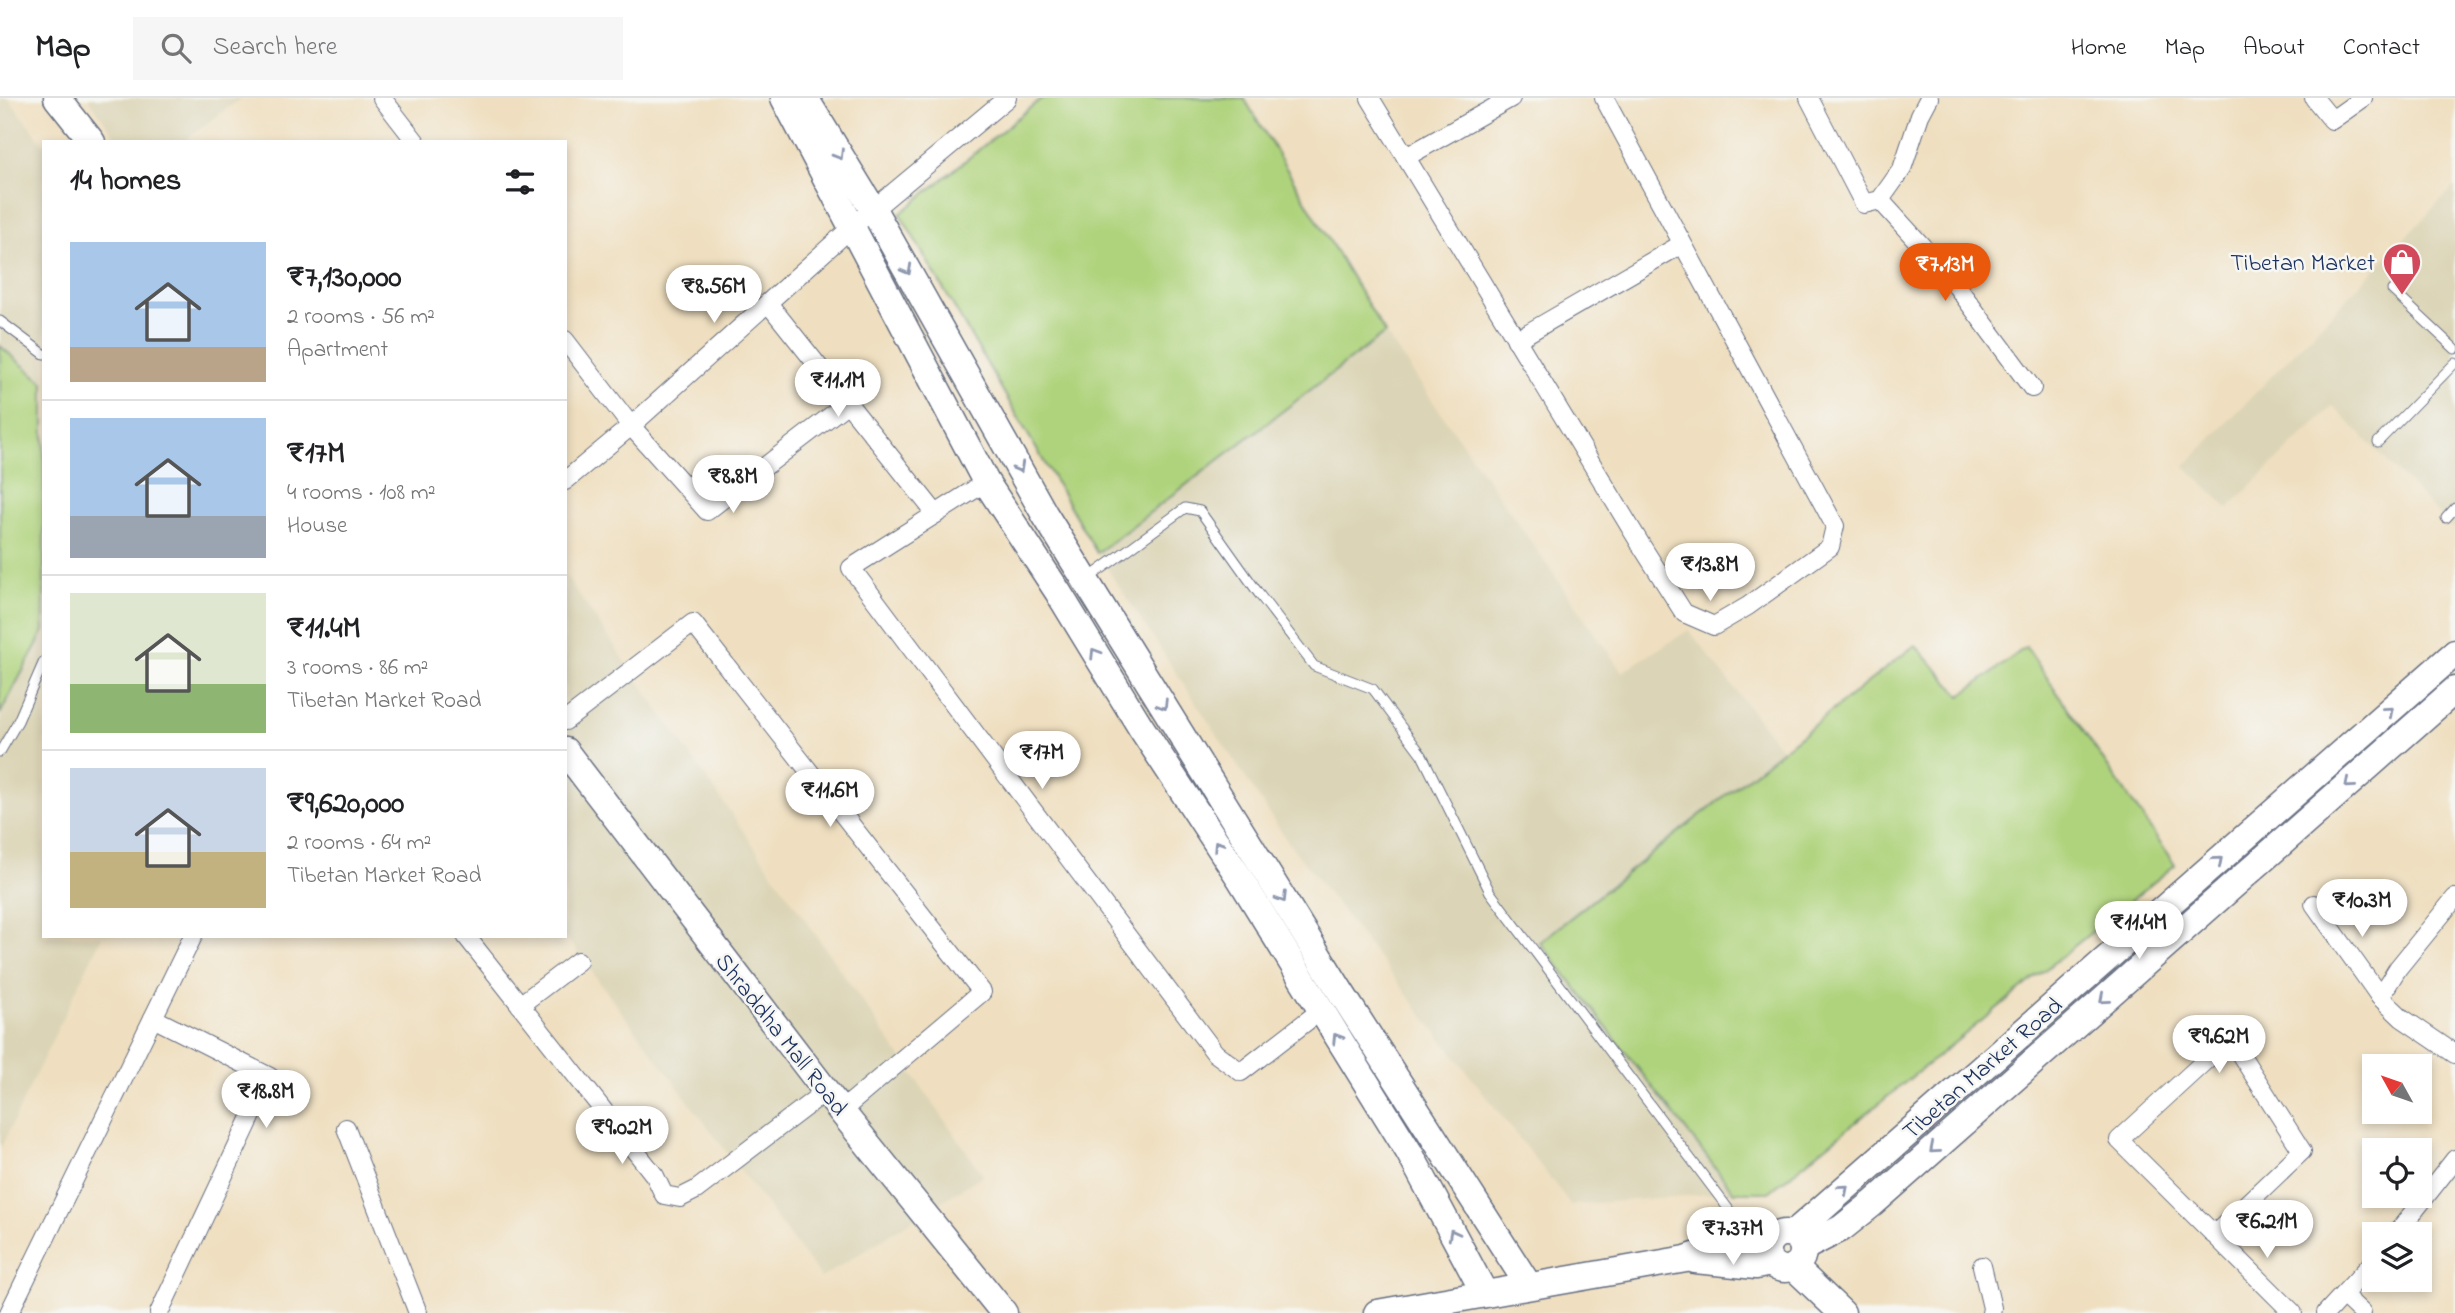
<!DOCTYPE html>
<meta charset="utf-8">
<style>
body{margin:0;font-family:"Indie Flower",sans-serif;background:#f6f6f6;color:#202124;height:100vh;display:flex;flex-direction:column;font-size:26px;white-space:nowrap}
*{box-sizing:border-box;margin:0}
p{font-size:23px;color:#757577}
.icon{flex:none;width:38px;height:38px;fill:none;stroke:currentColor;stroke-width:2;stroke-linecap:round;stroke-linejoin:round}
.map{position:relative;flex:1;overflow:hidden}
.sheet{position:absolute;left:42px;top:42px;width:525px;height:798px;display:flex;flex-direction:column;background:#fff;border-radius:0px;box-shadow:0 4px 10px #0003}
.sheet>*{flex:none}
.needle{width:46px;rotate:310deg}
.tools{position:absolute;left:2362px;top:956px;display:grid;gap:14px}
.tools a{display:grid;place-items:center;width:70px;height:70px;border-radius:0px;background:#fff;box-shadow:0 4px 10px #0003;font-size:35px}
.price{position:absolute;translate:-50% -60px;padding:0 16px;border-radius:24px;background:#fff;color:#222;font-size:23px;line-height:46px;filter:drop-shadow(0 2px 4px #0008)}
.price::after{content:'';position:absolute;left:50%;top:42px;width:21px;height:16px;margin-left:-10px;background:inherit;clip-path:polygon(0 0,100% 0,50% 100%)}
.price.current{background:#ea580c;color:#fff}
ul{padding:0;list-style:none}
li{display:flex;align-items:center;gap:21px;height:175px;padding:0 28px}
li+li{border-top:2px solid #e0e0e0}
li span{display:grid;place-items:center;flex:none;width:196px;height:140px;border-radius:0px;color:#555}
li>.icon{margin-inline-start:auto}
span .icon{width:84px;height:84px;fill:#fffc;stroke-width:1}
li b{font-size:30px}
h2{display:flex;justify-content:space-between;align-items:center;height:84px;padding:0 28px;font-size:30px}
header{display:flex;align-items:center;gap:42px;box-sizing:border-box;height:98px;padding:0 35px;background:#fff;border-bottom:2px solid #e0e0e0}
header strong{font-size:33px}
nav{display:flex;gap:38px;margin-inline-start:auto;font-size:24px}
.search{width:490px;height:63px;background:#f6f6f6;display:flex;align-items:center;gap:18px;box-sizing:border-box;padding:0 24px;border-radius:0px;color:#757577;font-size:26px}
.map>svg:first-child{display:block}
.built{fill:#dbd4b6}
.green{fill:#afd37c;stroke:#65816d;stroke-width:2}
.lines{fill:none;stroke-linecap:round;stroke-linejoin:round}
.lane-casing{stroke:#656d80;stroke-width:11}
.street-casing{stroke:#656d80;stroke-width:20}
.secondary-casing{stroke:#656d80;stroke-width:29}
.lane{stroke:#fff;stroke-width:9}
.street{stroke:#fff;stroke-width:18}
.secondary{stroke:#fff;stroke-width:26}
.oneway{stroke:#8d97ae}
.labels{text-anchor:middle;stroke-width:5;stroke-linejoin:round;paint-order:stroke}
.poi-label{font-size:24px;fill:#1b2f5e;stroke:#f6f6f2;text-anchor:end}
.street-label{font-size:24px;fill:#1b2f5e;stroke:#f6f6f2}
</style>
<header>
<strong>Map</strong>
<div class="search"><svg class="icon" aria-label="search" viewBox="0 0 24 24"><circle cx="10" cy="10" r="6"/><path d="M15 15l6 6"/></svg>Search here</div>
<nav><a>Home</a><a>Map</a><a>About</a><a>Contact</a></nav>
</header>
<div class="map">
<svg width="2455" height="1215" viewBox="0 0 2455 1215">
<rect width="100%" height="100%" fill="#f6f6f2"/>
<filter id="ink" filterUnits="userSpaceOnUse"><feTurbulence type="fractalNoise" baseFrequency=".0143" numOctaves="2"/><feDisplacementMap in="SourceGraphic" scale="14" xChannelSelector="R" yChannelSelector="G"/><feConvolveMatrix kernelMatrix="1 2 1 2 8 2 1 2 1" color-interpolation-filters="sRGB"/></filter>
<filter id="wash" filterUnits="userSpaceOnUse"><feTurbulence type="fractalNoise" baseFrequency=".00686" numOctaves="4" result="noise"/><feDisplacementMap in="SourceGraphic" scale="28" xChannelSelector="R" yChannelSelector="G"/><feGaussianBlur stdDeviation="1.57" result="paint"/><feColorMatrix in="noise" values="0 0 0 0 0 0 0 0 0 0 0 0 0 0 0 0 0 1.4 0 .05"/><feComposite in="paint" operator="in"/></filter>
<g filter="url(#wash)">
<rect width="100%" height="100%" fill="#efdfc0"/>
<!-- built -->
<g class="built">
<path d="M 0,0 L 8,0 L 44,47 L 44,838 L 102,838 L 0,1051 Z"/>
<path d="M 88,0 L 241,0 L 183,44 L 119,44 Z"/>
<path d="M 2455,88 L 2455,433 L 2333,308 L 2228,410 L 2185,368 Z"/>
<path d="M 1385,235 L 1622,574 L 1689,532 L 1782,652 L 1540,845 L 1734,1094 L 1571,1107 L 1286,741 L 1097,455 Z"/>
<path d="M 565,477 L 983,1077 L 821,1180 L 565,838 Z"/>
</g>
<!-- green -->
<g class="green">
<path d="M 1042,0 L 1244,0 L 1385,235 L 1097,455 L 900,116 Z"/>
<path d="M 0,248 L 44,285 L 44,533 L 0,616 Z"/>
<path d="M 1915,547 L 1961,598 L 2026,549 L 2175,767 L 1769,1094 L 1734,1094 L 1540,844 Z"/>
</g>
</g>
<g filter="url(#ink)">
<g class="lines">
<!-- lane casing -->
<g class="lane-casing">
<g id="lane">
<path d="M 2392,192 L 2455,251"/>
<path d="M 0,223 L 44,256"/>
<path d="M 2378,344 L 2455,265"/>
<path d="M 2446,420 L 2455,410"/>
<path d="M 1089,480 L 1185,410 L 1200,413 L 1259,496 L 1314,568 L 1373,591 L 1422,657 L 1490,794 L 1748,1137"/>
<path d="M 0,654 L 18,623 L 44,563"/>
</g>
</g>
<!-- street casing -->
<g class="street-casing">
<g id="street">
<path d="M 382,0 L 416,44"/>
<path d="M 1370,0 L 1641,447 L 1684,515 L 1714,528 L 1748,508 L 1830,449 L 1835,428 L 1604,0"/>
<path d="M 1809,0 L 1864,106 L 1880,102 L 1902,71 L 1920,17 L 1929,0"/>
<path d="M 2314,0 L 2332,22 L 2363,0"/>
<path d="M 1406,59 L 1511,0"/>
<path d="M 1880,102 L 1949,178 L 2032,290"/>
<path d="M 768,205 L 936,416"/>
<path d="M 565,242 L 631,328 L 852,129 L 1007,0"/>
<path d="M 1516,242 L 1682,146"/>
<path d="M 565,383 L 631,328 L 707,413 L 849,304"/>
<path d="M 986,384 L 851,470 L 1215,955 L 1241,974 L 1320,913"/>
<path d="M 565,623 L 693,525 L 982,894 L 841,1013"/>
<path d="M 2455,800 L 2398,870 L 2380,899 L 2402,920 L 2455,956"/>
<path d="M 2314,806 L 2380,899"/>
<path d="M 466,838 L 655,1078 L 664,1097 L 680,1100 L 696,1092 L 826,993"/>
<path d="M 520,907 L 578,863"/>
<path d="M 153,920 L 270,979 L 159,1215"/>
<path d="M 346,1030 L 418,1215"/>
<path d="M 2396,1136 L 2455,1061"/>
<path d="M 2214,1137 L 2302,1053 L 2230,940 L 2119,1042 L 2293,1215"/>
<path d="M 1982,1168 L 1992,1210 L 1991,1215"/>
<path d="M 2343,1197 L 2362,1215"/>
<path d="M 9,1215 L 193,838"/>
<path d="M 2326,1215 L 2375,1162"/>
</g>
</g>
<!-- secondary casing -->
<g class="secondary-casing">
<g id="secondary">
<path d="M 57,0 L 92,44"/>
<path d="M 784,0 L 986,384 L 1058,494 L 1140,628 L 1239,779 L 1409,1054 L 1485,1196"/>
<path d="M 805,0 L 874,113 L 1045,417 L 1342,896 L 1529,1188"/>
<path d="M 565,653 L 841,1013 L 1004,1215"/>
<circle cx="1785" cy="1153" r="18"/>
<path d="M 1793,1136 L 2455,555"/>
<path d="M 1803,1150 L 1842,1130 L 1872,1106 L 2455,592"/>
<path d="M 1695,1162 L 1756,1168 L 1771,1165"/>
<path d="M 1794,1169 L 1842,1215"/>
<path d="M 1377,1215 L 1686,1161 L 1749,1139 L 1773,1139"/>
</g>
</g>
<!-- lane -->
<use href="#lane" class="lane"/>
<!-- street -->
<use href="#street" class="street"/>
<!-- secondary -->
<use href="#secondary" class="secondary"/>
</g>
<!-- one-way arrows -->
<defs><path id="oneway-chevron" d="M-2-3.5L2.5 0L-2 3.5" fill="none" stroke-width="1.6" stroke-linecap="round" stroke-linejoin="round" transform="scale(1.75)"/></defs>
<g class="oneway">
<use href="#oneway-chevron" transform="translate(839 57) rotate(59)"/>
<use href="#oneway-chevron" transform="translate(907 172) rotate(61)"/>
<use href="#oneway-chevron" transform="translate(1019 370) rotate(61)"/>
<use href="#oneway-chevron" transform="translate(1095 555) rotate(-122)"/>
<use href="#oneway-chevron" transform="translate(1163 607) rotate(58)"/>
<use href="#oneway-chevron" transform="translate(2389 613) rotate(-41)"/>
<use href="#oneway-chevron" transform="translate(2349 686) rotate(139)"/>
<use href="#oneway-chevron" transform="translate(1218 747) rotate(-123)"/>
<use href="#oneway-chevron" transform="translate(2218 763) rotate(-41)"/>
<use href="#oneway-chevron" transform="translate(1282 800) rotate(58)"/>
<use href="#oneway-chevron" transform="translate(2104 901) rotate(139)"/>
<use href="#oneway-chevron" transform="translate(1337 940) rotate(-122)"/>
<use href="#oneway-chevron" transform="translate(1934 1051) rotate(139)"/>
<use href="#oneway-chevron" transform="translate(1844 1091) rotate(-41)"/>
<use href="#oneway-chevron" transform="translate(1453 1136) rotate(-118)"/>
</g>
</g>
<!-- icons -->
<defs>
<g id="shop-pin" transform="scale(2.0125)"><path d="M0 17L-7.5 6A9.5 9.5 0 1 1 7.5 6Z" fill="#d1495b" stroke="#f6f6f2"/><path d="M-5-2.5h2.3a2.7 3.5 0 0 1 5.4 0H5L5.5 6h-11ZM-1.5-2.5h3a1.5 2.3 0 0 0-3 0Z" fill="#fff"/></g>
</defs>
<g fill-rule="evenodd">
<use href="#shop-pin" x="2402" y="164"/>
</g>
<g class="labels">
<!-- poi labels -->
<g class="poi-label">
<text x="2375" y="172">Tibetan Market</text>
</g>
<!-- street labels -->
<g class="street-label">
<text transform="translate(782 936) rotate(52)" y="8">Shraddha Mall Road</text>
<text transform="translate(1982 970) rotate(-41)" y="8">Tibetan Market Road</text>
</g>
</g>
</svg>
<div class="tools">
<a><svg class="needle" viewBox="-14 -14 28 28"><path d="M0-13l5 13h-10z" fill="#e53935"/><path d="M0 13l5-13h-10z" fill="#757577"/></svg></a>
<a><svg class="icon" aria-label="locate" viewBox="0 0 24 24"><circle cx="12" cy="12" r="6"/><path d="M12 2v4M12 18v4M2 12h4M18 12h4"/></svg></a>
<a><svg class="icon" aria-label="layers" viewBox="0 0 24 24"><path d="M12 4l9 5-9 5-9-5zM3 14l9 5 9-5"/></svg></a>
</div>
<b class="price current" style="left:1945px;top:205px">₹7.13M</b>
<b class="price" style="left:714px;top:227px">₹8.56M</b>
<b class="price" style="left:838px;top:321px">₹11.1M</b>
<b class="price" style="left:733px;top:417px">₹8.8M</b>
<b class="price" style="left:1710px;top:505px">₹13.8M</b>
<b class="price" style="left:1042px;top:693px">₹17M</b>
<b class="price" style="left:830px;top:731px">₹11.6M</b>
<b class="price" style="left:2362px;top:841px">₹10.3M</b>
<b class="price" style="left:2139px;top:863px">₹11.4M</b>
<b class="price" style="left:2219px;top:977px">₹9.62M</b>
<b class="price" style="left:266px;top:1032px">₹18.8M</b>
<b class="price" style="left:622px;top:1068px">₹9.02M</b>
<b class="price" style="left:2267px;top:1162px">₹6.21M</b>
<b class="price" style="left:1733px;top:1169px">₹7.37M</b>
<section class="sheet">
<h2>14 homes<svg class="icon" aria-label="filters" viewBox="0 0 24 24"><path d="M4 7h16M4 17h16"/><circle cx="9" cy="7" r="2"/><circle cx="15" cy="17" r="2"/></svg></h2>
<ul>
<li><span style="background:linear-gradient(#a9c7e8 75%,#b9a48a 0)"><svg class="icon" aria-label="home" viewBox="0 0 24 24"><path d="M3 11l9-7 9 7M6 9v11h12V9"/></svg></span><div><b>₹7,130,000</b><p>2 rooms · 56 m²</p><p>Apartment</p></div></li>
<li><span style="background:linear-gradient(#a9c7e8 70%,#9aa5b1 0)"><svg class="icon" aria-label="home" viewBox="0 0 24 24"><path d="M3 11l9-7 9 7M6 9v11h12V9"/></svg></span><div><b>₹17M</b><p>4 rooms · 108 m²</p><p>House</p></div></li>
<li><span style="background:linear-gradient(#dfe7d0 65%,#8fb573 0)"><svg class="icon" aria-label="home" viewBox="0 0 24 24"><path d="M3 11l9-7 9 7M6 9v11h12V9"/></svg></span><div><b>₹11.4M</b><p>3 rooms · 86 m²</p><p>Tibetan Market Road</p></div></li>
<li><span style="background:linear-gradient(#c9d6e8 60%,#c2b280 0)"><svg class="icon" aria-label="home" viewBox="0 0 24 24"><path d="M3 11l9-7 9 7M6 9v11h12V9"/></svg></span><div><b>₹9,620,000</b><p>2 rooms · 64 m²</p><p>Tibetan Market Road</p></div></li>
</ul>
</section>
</div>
